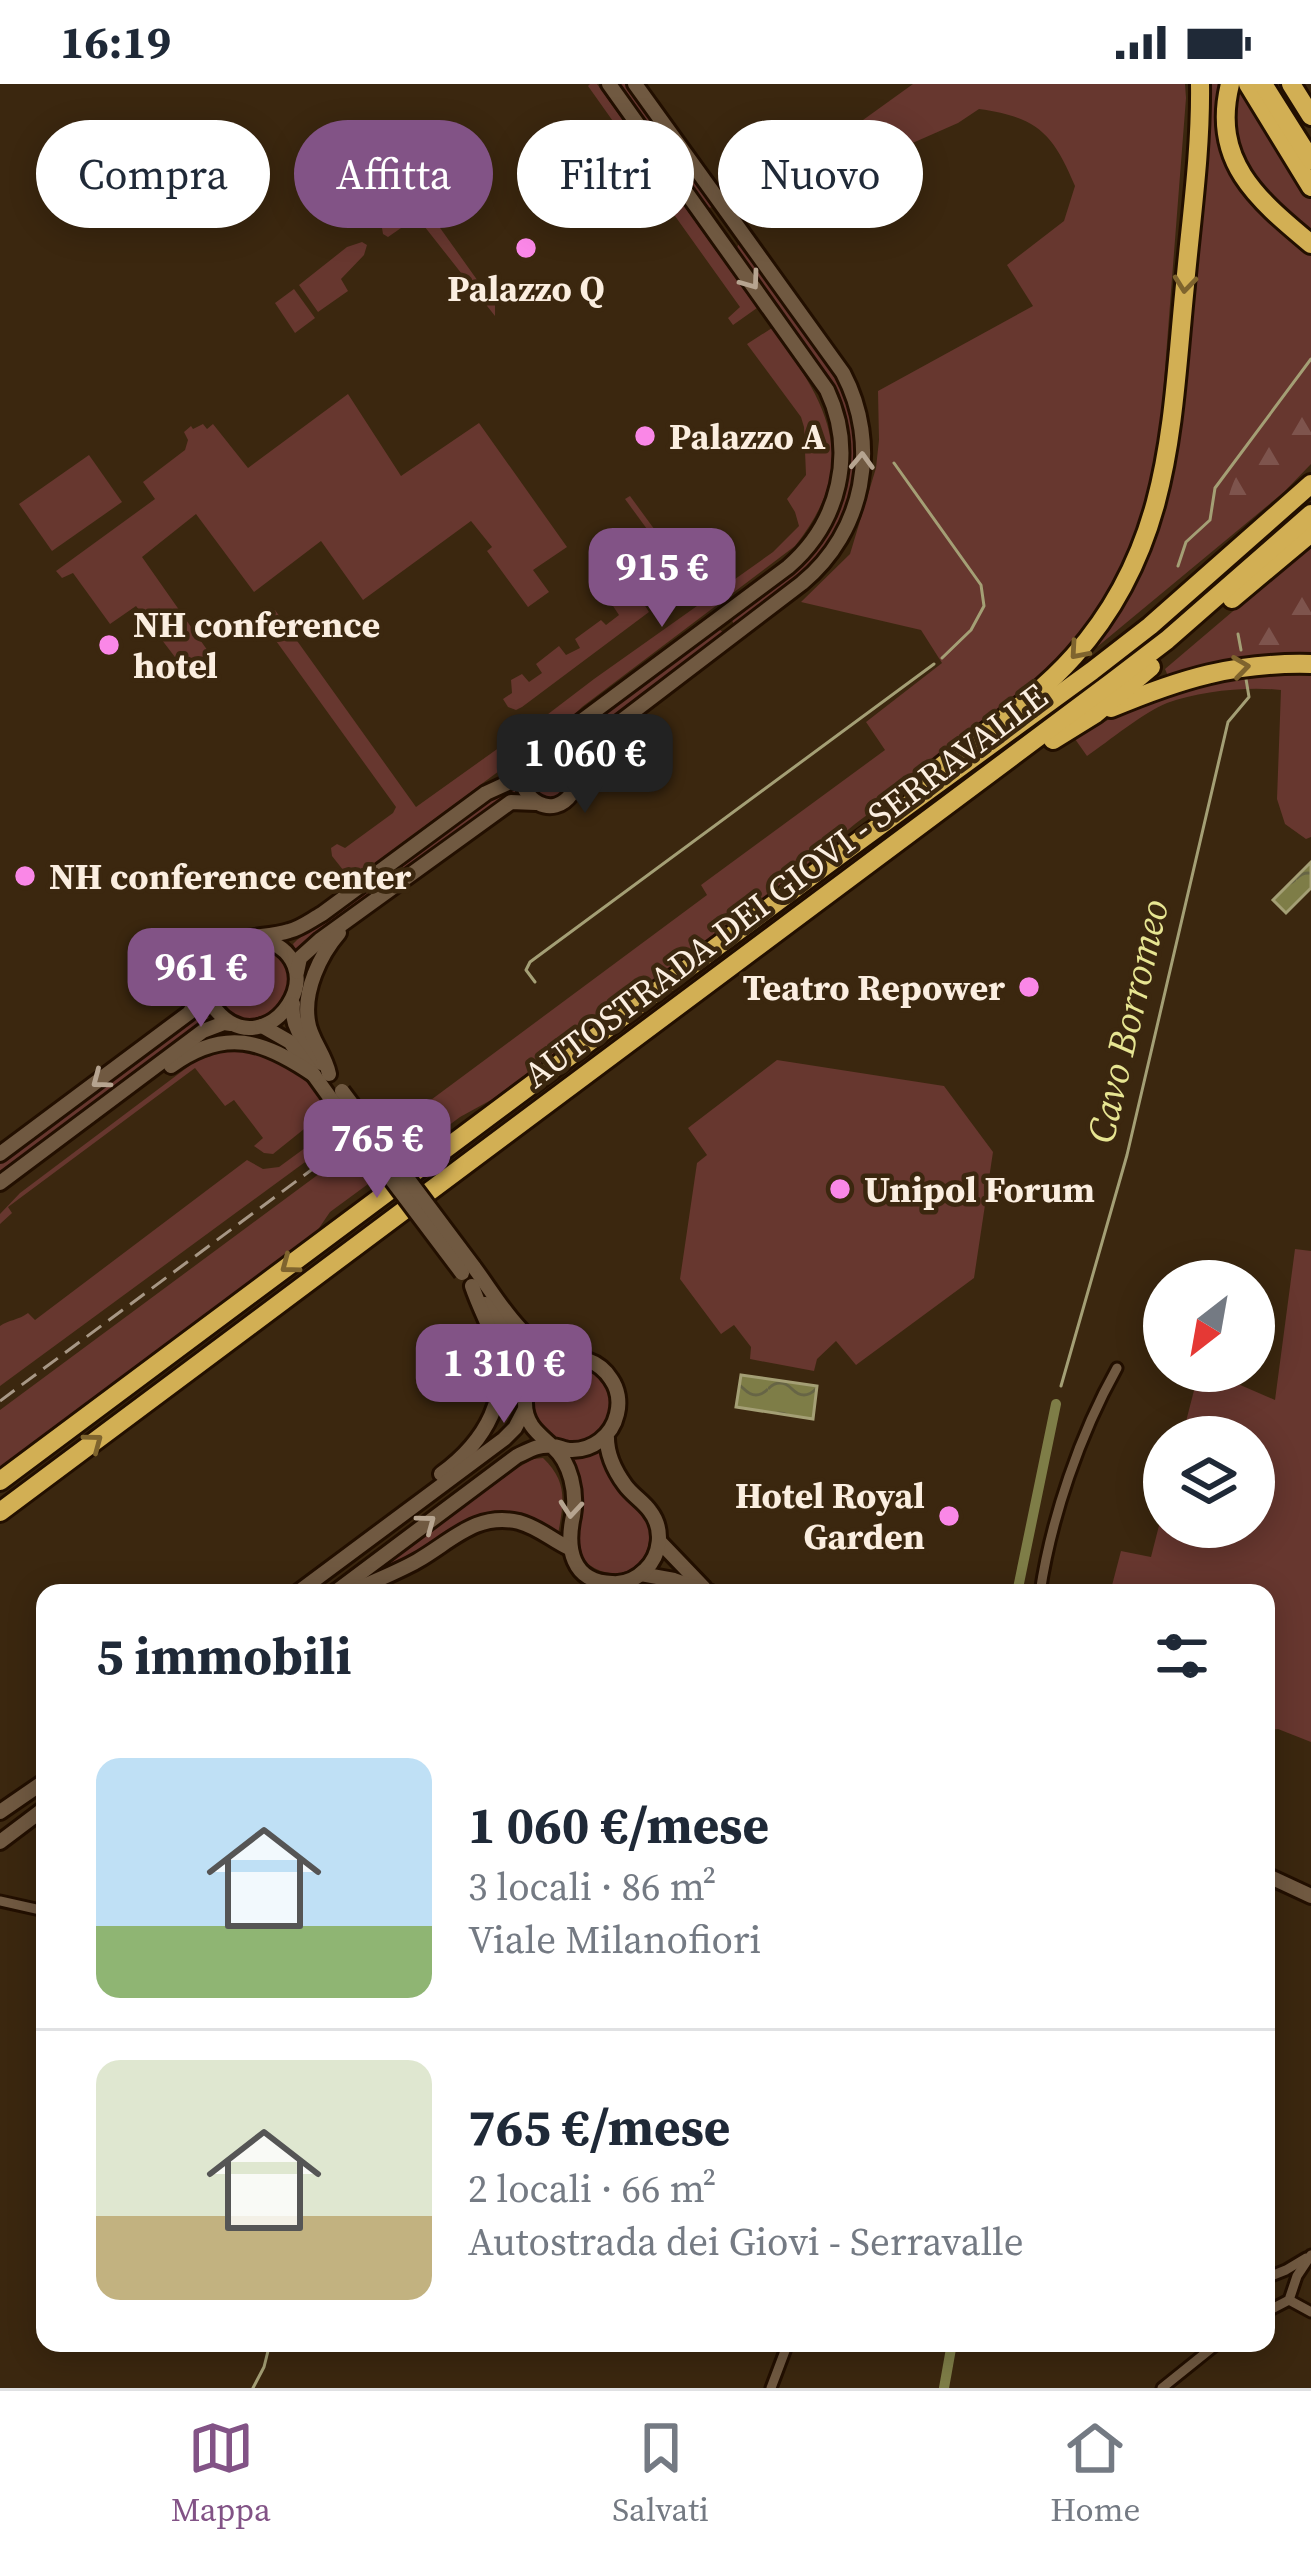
<!DOCTYPE html>
<html lang="it">
<meta charset="utf-8">
<style>
body{margin:0;font-family:"Source Serif 4",serif;background:#f6f6f7;color:#1f2937;height:100vh;display:flex;flex-direction:column;font-size:45px;white-space:nowrap}
*{box-sizing:border-box;margin:0}
p{font-size:39px;color:#747a83}
.icon{flex:none;width:66px;height:66px;fill:none;stroke:currentColor;stroke-width:2;stroke-linecap:round;stroke-linejoin:round}
.map{position:relative;flex:1;overflow:hidden}
.drawer{position:absolute;left:36px;top:1500px;width:1239px;height:768px;display:flex;flex-direction:column;background:#fff;border-radius:24px;box-shadow:0 6px 30px #0003}
.drawer>*{flex:none}
.hud{position:absolute;left:36px;top:36px;width:1239px;height:108px;display:flex;gap:24px}
.needle{width:78px;rotate:211deg}
.controls{position:absolute;left:1143px;top:1176px;display:grid;gap:24px}
.controls a{display:grid;place-items:center;width:132px;height:132px;border-radius:50%;background:#fff;box-shadow:0 6px 30px #0003;font-size:60px}
.price{position:absolute;translate:-50% -102px;padding:0 27px;border-radius:24px;background:#825386;color:#fff;font-size:39px;line-height:78px;filter:drop-shadow(0 3px 6px #0008)}
.price::after{content:'';position:absolute;left:50%;top:72px;width:36px;height:27px;margin-left:-18px;background:inherit;clip-path:polygon(0 0,100% 0,50% 100%)}
.price.active{background:#222;color:#fff}
ul{padding:0;list-style:none}
li{display:flex;align-items:center;gap:36px;height:300px;padding:0 60px}
li+li{border-top:3px solid #e0e1e3}
li span{display:grid;place-items:center;flex:none;width:336px;height:240px;border-radius:24px;color:#555}
li>.icon{margin-inline-start:auto}
span .icon{width:144px;height:144px;fill:#fffc;stroke-width:1}
li b{font-size:51px}
h2{display:flex;justify-content:space-between;align-items:center;height:144px;padding:0 60px;font-size:51px}
.pill{padding:0 42px;border-radius:54px;background:#fff;box-shadow:0 6px 30px #0003;font-size:42px;line-height:108px}
.pill.active{background:#825386;color:#fff}
.status{display:flex;justify-content:space-between;align-items:center;height:84px;padding:0 60px;background:#fff;direction:ltr}
.status svg{height:33px;fill:currentColor}
.dock{display:flex;justify-content:space-around;align-items:center;height:168px;border-top:3px solid #e0e1e3;background:#fff;font-size:33px;color:#747a83}
.dock a{display:grid;justify-items:center;gap:6px}
.dock .active{color:#825386}
.map>svg:first-child{display:block}
.green{fill:#67372f}
.forest{fill:url(#forest-firs)}
.water{fill:url(#water-waves);stroke:#a49f75;stroke-width:3}
.lines{fill:none;stroke-linecap:round;stroke-linejoin:round}
.stream{stroke:#a49f75;stroke-width:3}
.canal{stroke:#7e7d47;stroke-width:10}
.street-casing{stroke:#220f00;stroke-width:15}
.secondary-casing{stroke:#220f00;stroke-width:20}
.highway-casing{stroke:#220f00;stroke-width:24}
.street{stroke:#705941;stroke-width:9}
.secondary{stroke:#705941;stroke-width:14}
.highway{stroke:#d2af54;stroke-width:18}
.rail{stroke:#a79785;stroke-width:3;stroke-dasharray:18 9;stroke-linecap:butt}
.secondary-bridge-casing{stroke:#220f00;stroke-width:20;stroke-linecap:butt}
.secondary-bridge{stroke:#705941;stroke-width:14}
.oneway{stroke:#b6a490}
.oneway2{stroke:#7f642e}
.poi-dot{fill:#fa87e7;stroke:#3b270f;stroke-width:4.5}
.labels{text-anchor:middle;stroke-width:9;stroke-linejoin:round;paint-order:stroke}
.poi-label{font-size:36px;font-weight:bold;fill:#fbeee0;stroke:#3b270f;text-anchor:start}
.street-label{font-size:36px;fill:#fbeee0;stroke:#3b270f}
.water-label{font-size:39px;font-style:italic;fill:#e7e592;stroke:#3b270f}
</style>
<div class="status"><b>16:19</b><svg viewBox="0 0 49 12"><path d="M0 12V9h3v3zM5 12V6h3v6zM10 12V3h3v9zM15 12V0h3v12zM26 1h20v11H26zM47 4h2v5h-2z"/></svg></div>
<div class="map">
<svg width="1311" height="2304" viewBox="0 0 1311 2304">
<defs>
<pattern id="forest-firs" width="22" height="20" patternUnits="userSpaceOnUse" patternTransform="scale(3)"><rect width="22" height="20" fill="#67372f"/><path d="M5 1l3.5 6h-7zM16 11l3.5 6h-7z" fill="#7e544d"/></pattern>
<pattern id="water-waves" width="16" height="10" patternUnits="userSpaceOnUse" patternTransform="scale(3)"><rect width="16" height="10" fill="#7e7d47"/><path d="M0 5q4-4 8 0t8 0" fill="none" stroke="#676545"/></pattern>
</defs>
<rect width="100%" height="100%" fill="#3b270f"/>
<!-- green -->
<g class="green">
<path d="M 590,0 L 597,0 L 757,224 L 733,241 L 728,234 L 740,223 L 630,69 L 624,61 L 627,57 L 588,2 Z"/>
<path d="M 616,0 L 628,0 L 715,119 L 713,123 L 708,124 L 703,120 Z"/>
<path d="M 913,0 L 1185,0 L 1186,14 L 1158,375 L 1147,424 L 1116,499 L 1072,565 L 1031,607 L 855,740 L 795,790 L 491,1016 L 460,1033 L 404,1075 L 385,1050 L 707,811 L 701,801 L 885,666 L 866,638 L 942,579 L 921,546 L 801,518 L 850,470 L 876,384 L 879,356 L 878,307 L 1033,222 L 1007,181 L 1064,137 L 1075,102 C 1053,49 1037,33 979,25 L 958,39 L 908,61 L 887,59 L 828,77 L 770,120 L 763,108 Z"/>
<path d="M 1206,0 L 1225,0 L 1218,26 L 1266,131 L 1311,170 L 1311,380 L 1284,408 L 1097,563 L 1063,595 L 1155,448 Z"/>
<path d="M 1238,0 L 1311,115 L 1311,152 L 1256,101 L 1232,50 Z"/>
<path d="M 413,120 L 421,122 L 433,134 L 495,221 L 495,232 L 417,133 L 388,153 L 383,150 L 382,144 Z"/>
<path d="M 362,158 L 367,161 L 364,171 L 341,195 L 348,207 L 318,228 L 299,201 L 347,163 Z"/>
<path d="M 743,158 L 846,304 L 854,336 L 857,361 L 855,404 L 834,456 L 811,484 L 739,541 L 734,540 L 730,533 C 758,514 788,495 812,471 C 830,452 838,430 844,405 C 849,384 851,361 846,340 C 832,286 770,213 736,166 L 739,159 Z"/>
<path d="M 294,205 L 315,234 L 295,249 L 275,219 Z"/>
<path d="M 772,244 C 828,320 862,378 795,462 L 582,623 L 554,651 L 538,657 L 533,646 L 535,640 L 594,595 L 773,468 L 799,442 L 795,428 L 787,415 L 806,391 L 804,343 L 801,333 L 747,260 Z"/>
<path d="M 348,310 L 401,392 L 479,339 L 567,463 L 533,486 L 549,508 L 528,523 L 487,467 L 492,463 L 471,437 L 363,516 L 321,457 L 254,508 L 196,430 L 142,473 L 217,580 L 194,598 L 136,522 L 110,540 L 73,489 L 62,494 L 56,487 L 155,415 L 143,398 L 185,366 L 188,356 L 184,348 L 191,342 L 193,345 L 203,340 L 207,345 L 213,340 L 248,384 Z"/>
<path d="M 89,371 L 122,418 L 52,467 L 19,420 Z"/>
<path d="M 630,412 L 690,494 L 685,497 L 625,415 Z"/>
<path d="M 1311,461 L 1311,573 L 1227,577 L 1168,592 L 1165,585 Z"/>
<path d="M 635,506 L 649,528 L 522,623 L 516,626 L 508,623 L 503,615 L 512,609 L 511,596 L 522,590 L 529,598 L 542,589 L 536,580 L 559,562 L 566,571 L 580,564 L 575,555 L 601,536 L 606,541 L 619,531 L 613,522 Z"/>
<path d="M 275,526 L 416,723 L 507,658 L 516,672 L 514,676 L 351,796 L 332,772 L 331,764 L 337,760 L 345,764 L 393,729 L 396,723 L 266,543 L 262,533 L 267,527 Z"/>
<path d="M 720,546 L 724,549 L 722,553 L 600,643 L 594,637 L 712,547 Z"/>
<path d="M 1259,587 L 1311,587 L 1311,753 L 1306,755 L 1285,740 L 1277,715 L 1281,606 C 1248,602 1199,607 1167,619 C 1144,628 1109,657 1087,672 L 1075,655 L 1144,615 Z"/>
<circle cx="549" cy="693" r="22"/>
<path d="M 517,700 L 523,712 L 299,868 L 296,867 L 293,860 L 297,856 L 489,715 Z"/>
<circle cx="251" cy="897" r="39"/>
<path d="M 202,927 L 209,936 L 0,1092 L 0,1077 Z"/>
<path d="M 223,950 C 239,954 257,953 272,957 C 290,963 317,1009 329,1025 L 273,1070 L 264,1069 L 254,1062 L 263,1054 L 234,1016 L 225,1022 L 195,984 L 8,1123 L 12,1129 L 0,1140 L 0,1130 L 20,1109 L 197,976 L 211,972 L 205,957 Z"/>
<path d="M 777,976 L 944,1002 L 993,1068 L 974,1194 L 856,1281 L 836,1257 L 817,1275 L 814,1287 L 750,1275 L 751,1263 L 734,1241 L 721,1250 L 680,1195 L 697,1079 L 707,1071 L 688,1044 Z"/>
<path d="M 339,1039 L 346,1048 L 0,1302 L 0,1242 C 8,1236 19,1236 28,1229 L 35,1236 L 247,1076 L 263,1085 L 279,1083 Z"/>
<path d="M 355,1060 L 379,1092 L 330,1128 L 315,1150 L 0,1383 L 0,1326 L 331,1081 Z"/>
<path d="M 1295,1165 L 1311,1167 L 1311,1658 L 1278,1645 L 1266,1646 L 1266,1509 L 1110,1509 L 1121,1467 L 1151,1473 L 1164,1422 L 1164,1443 L 1254,1443 L 1254,1353 L 1182,1353 L 1199,1287 L 1208,1287 L 1275,1316 Z"/>
<circle cx="571" cy="1319" r="39"/>
<path d="M 600,1365 C 605,1380 611,1394 620,1407 C 626,1416 634,1419 641,1427 C 653,1441 652,1465 639,1479 C 621,1498 587,1489 577,1465 C 572,1452 579,1441 580,1428 C 583,1409 578,1390 569,1374 L 578,1374 Z"/>
<path d="M 543,1374 C 568,1398 564,1418 558,1450 C 483,1408 471,1437 408,1473 C 396,1480 384,1484 372,1489 L 519,1383 L 533,1375 Z"/>
</g>
<!-- forest -->
<g class="forest">
<path d="M 1311,293 L 1311,362 L 1298,377 L 1234,431 L 1227,421 C 1236,369 1283,336 1311,293 Z"/>
<path d="M 1311,489 L 1311,566 L 1256,565 L 1242,537 L 1268,522 Z"/>
</g>
<!-- water -->
<g class="water">
<path d="M 1311,778 L 1311,804 L 1286,829 L 1273,816 Z"/>
<path d="M 741,1291 L 817,1302 L 813,1335 L 736,1323 Z"/>
</g>
<g class="lines">
<!-- stream -->
<g class="stream">
<path d="M 894,379 L 981,501 L 984,522 L 971,546 L 942,574"/>
<path d="M 1178,482 L 1186,458 L 1210,436 L 1215,404 L 1311,275"/>
<path d="M 1238,550 L 1241,566"/>
<path d="M 535,898 L 526,886 L 530,878 L 934,580"/>
<path d="M 1061,1302 L 1127,1071 L 1228,638 L 1249,613 L 1245,589"/>
<path d="M 253,2304 L 264,2283 L 270,2259"/>
</g>
<!-- canal -->
<g class="canal">
<path d="M 1017,1509 L 1056,1320"/>
<path d="M 944,2304 L 952,2259"/>
</g>
<!-- street casing -->
<g class="street-casing">
<g id="street">
<path d="M 1040,1509 C 1051,1434 1080,1350 1117,1284"/>
<path d="M 0,1817 L 45,1827"/>
<path d="M 1266,2194 L 1286,2186 L 1306,2174"/>
<path d="M 1289,2216 L 1311,2228"/>
<path d="M 1266,2228 L 1289,2216 L 1297,2192 L 1311,2171"/>
<path d="M 771,2304 L 788,2259"/>
<path d="M 1162,2304 L 1218,2259"/>
</g>
</g>
<!-- secondary casing -->
<g class="secondary-casing">
<g id="secondary">
<path d="M 521,686 C 519,716 553,737 572,709 C 582,696 577,677 587,663 L 802,499 C 864,448 881,361 843,289 L 635,0"/>
<path d="M 255,853 C 346,874 267,987 216,926 C 208,917 205,904 206,891 C 213,846 257,857 289,847 C 301,844 311,836 322,830 L 486,709 L 512,697 L 532,671 L 558,661 L 580,638 L 788,483 C 840,438 856,368 827,306 L 609,0"/>
<path d="M 297,888 L 300,874 L 320,856 L 511,718 L 536,719"/>
<path d="M 293,920 C 290,944 307,961 321,979"/>
<path d="M 262,942 L 290,958 L 331,1015"/>
<path d="M 171,982 C 225,943 263,956 314,991"/>
<path d="M 329,990 C 325,970 310,955 308,937 C 303,907 320,871 339,849"/>
<path d="M 0,1070 L 189,929 L 196,919 L 204,896"/>
<path d="M 0,1099 L 203,947 L 224,939 L 231,940"/>
<path d="M 473,1182 C 498,1215 520,1260 563,1272"/>
<path d="M 485,1220 L 525,1276 L 530,1298"/>
<path d="M 441,1390 C 485,1358 513,1311 494,1256 C 487,1237 478,1220 472,1202"/>
<path d="M 659,1457 L 704,1504"/>
<path d="M 641,1490 L 674,1496 L 711,1509"/>
<path d="M 297,1509 L 504,1355 L 515,1344 L 525,1325"/>
<path d="M 334,1509 L 517,1372 C 528,1367 539,1360 552,1362 C 558,1362 564,1366 570,1366 C 592,1367 612,1352 617,1330 C 620,1318 618,1305 611,1295 C 587,1257 525,1273 525,1319 C 525,1341 539,1350 553,1363 C 571,1379 577,1409 573,1432 C 566,1463 571,1498 612,1499 C 624,1500 636,1495 645,1486 C 661,1471 664,1445 650,1427 C 643,1417 632,1411 625,1401 C 614,1386 606,1369 607,1350"/>
<path d="M 349,1509 C 371,1498 396,1489 417,1477 C 452,1457 476,1428 519,1438 C 538,1443 552,1456 569,1464"/>
<path d="M 0,1728 L 45,1697"/>
<path d="M 0,1758 L 45,1724"/>
<path d="M 1266,1791 L 1311,1812"/>
</g>
</g>
<!-- highway casing -->
<g class="highway-casing">
<g id="highway">
<path d="M 1230,0 C 1211,77 1257,115 1311,160"/>
<path d="M 1248,0 L 1311,103"/>
<path d="M 1263,0 L 1311,76"/>
<path d="M 1291,0 L 1311,32"/>
<path d="M 1232,515 L 1311,449"/>
<path d="M 1111,624 C 1180,595 1235,578 1311,580"/>
<path d="M 1053,656 L 1095,630 L 1151,583"/>
<path d="M 919,701 C 969,656 1030,622 1074,572 C 1172,462 1171,339 1185,201 C 1191,135 1201,67 1200,0"/>
<path d="M 0,1397 L 837,773 L 1092,587 L 1150,542 L 1311,400"/>
<path d="M 0,1428 L 1112,598 L 1167,556 L 1311,430"/>
</g>
</g>
<!-- street -->
<use href="#street" class="street"/>
<!-- secondary -->
<use href="#secondary" class="secondary"/>
<!-- highway -->
<use href="#highway" class="highway"/>
<!-- rail -->
<path class="rail" d="M 0,1317 L 376,1038"/>
<!-- secondary-bridge casing -->
<g class="secondary-bridge-casing">
<g id="secondary-bridge">
<path d="M 342,1007 L 473,1182"/>
<path d="M 331,1015 L 462,1189"/>
</g>
</g>
<!-- secondary-bridge -->
<use href="#secondary-bridge" class="secondary-bridge"/>
</g>
<!-- one-way arrows -->
<defs><path id="oneway-chevron" d="M-2-3.5L2.5 0L-2 3.5" fill="none" stroke-width="1.6" stroke-linecap="round" stroke-linejoin="round" transform="scale(3)"/></defs>
<g class="oneway">
<use href="#oneway-chevron" transform="translate(751 197) rotate(54)"/>
<use href="#oneway-chevron" transform="translate(862 377) rotate(-88)"/>
<use href="#oneway-chevron" transform="translate(100 996) rotate(143)"/>
<use href="#oneway-chevron" transform="translate(571 1425) rotate(95)"/>
<use href="#oneway-chevron" transform="translate(427 1439) rotate(-37)"/>
</g>
<g class="oneway2">
<use href="#oneway-chevron" transform="translate(1185 200) rotate(96)"/>
<use href="#oneway-chevron" transform="translate(1078 567) rotate(131)"/>
<use href="#oneway-chevron" transform="translate(1241 583) rotate(-8)"/>
<use href="#oneway-chevron" transform="translate(289 1181) rotate(143)"/>
<use href="#oneway-chevron" transform="translate(94 1358) rotate(-37)"/>
</g>
<!-- markers -->
<g class="poi-dot">
<circle cx="526" cy="164" r="12"/>
<circle cx="645" cy="352" r="12"/>
<circle cx="109" cy="561" r="12"/>
<circle cx="25" cy="792" r="12"/>
<circle cx="1029" cy="903" r="12"/>
<circle cx="840" cy="1105" r="12"/>
<circle cx="949" cy="1432" r="12"/>
</g>
<g class="labels">
<!-- poi labels -->
<g class="poi-label">
<text x="526" y="217" text-anchor="middle">Palazzo Q</text>
<text x="669" y="365">Palazzo A</text>
<text x="133" y="553">NH conference<tspan x="133" dy="41">hotel</tspan></text>
<text x="49" y="805">NH conference center</text>
<text x="1005" y="916" text-anchor="end">Teatro Repower</text>
<text x="864" y="1118">Unipol Forum</text>
<text x="925" y="1424" text-anchor="end">Hotel Royal<tspan x="925" dy="41">Garden</tspan></text>
</g>
<!-- street labels -->
<g class="street-label">
<text transform="translate(785 801) rotate(-37)" y="13">AUTOSTRADA DEI GIOVI - SERRAVALLE</text>
</g>
<!-- water labels -->
<g class="water-label">
<text transform="translate(1127 937) rotate(-77)" y="14">Cavo Borromeo</text>
</g>
</g>
</svg>
<div class="controls">
<a><svg class="needle" viewBox="-14 -14 28 28"><path d="M0-13l5 13h-10z" fill="#e53935"/><path d="M0 13l5-13h-10z" fill="#747a83"/></svg></a>
<a><svg class="icon" aria-label="layers" viewBox="0 0 24 24"><path d="M12 4l9 5-9 5-9-5zM3 14l9 5 9-5"/></svg></a>
</div>
<b class="price" style="left:662px;top:546px">915 €</b>
<b class="price active" style="left:585px;top:732px">1 060 €</b>
<b class="price" style="left:201px;top:946px">961 €</b>
<b class="price" style="left:377px;top:1117px">765 €</b>
<b class="price" style="left:504px;top:1342px">1 310 €</b>
<div class="hud">
<a class="pill">Compra</a>
<a class="pill active">Affitta</a>
<a class="pill">Filtri</a>
<a class="pill">Nuovo</a>
</div>
<section class="drawer">
<h2>5 immobili<svg class="icon" aria-label="filters" viewBox="0 0 24 24"><path d="M4 7h16M4 17h16"/><circle cx="9" cy="7" r="2"/><circle cx="15" cy="17" r="2"/></svg></h2>
<ul>
<li><span style="background:linear-gradient(#bfe0f5 70%,#8fb573 0)"><svg class="icon" aria-label="home" viewBox="0 0 24 24"><path d="M3 11l9-7 9 7M6 9v11h12V9"/></svg></span><div><b>1 060 €/mese</b><p>3 locali · 86 m²</p><p>Viale Milanofiori</p></div></li>
<li><span style="background:linear-gradient(#dfe7d0 65%,#c2b280 0)"><svg class="icon" aria-label="home" viewBox="0 0 24 24"><path d="M3 11l9-7 9 7M6 9v11h12V9"/></svg></span><div><b>765 €/mese</b><p>2 locali · 66 m²</p><p>Autostrada dei Giovi - Serravalle</p></div></li>
</ul>
</section>
</div>
<nav class="dock">
<a class="active"><svg class="icon" aria-label="map" viewBox="0 0 24 24"><path d="M3 6l6-2 6 2 6-2v14l-6 2-6-2-6 2zM9 4v14M15 6v14"/></svg>Mappa</a>
<a><svg class="icon" aria-label="saved" viewBox="0 0 24 24"><path d="M7 4h10v16l-5-4-5 4z"/></svg>Salvati</a>
<a><svg class="icon" aria-label="home" viewBox="0 0 24 24"><path d="M3 11l9-7 9 7M6 9v11h12V9"/></svg>Home</a>
</nav>
